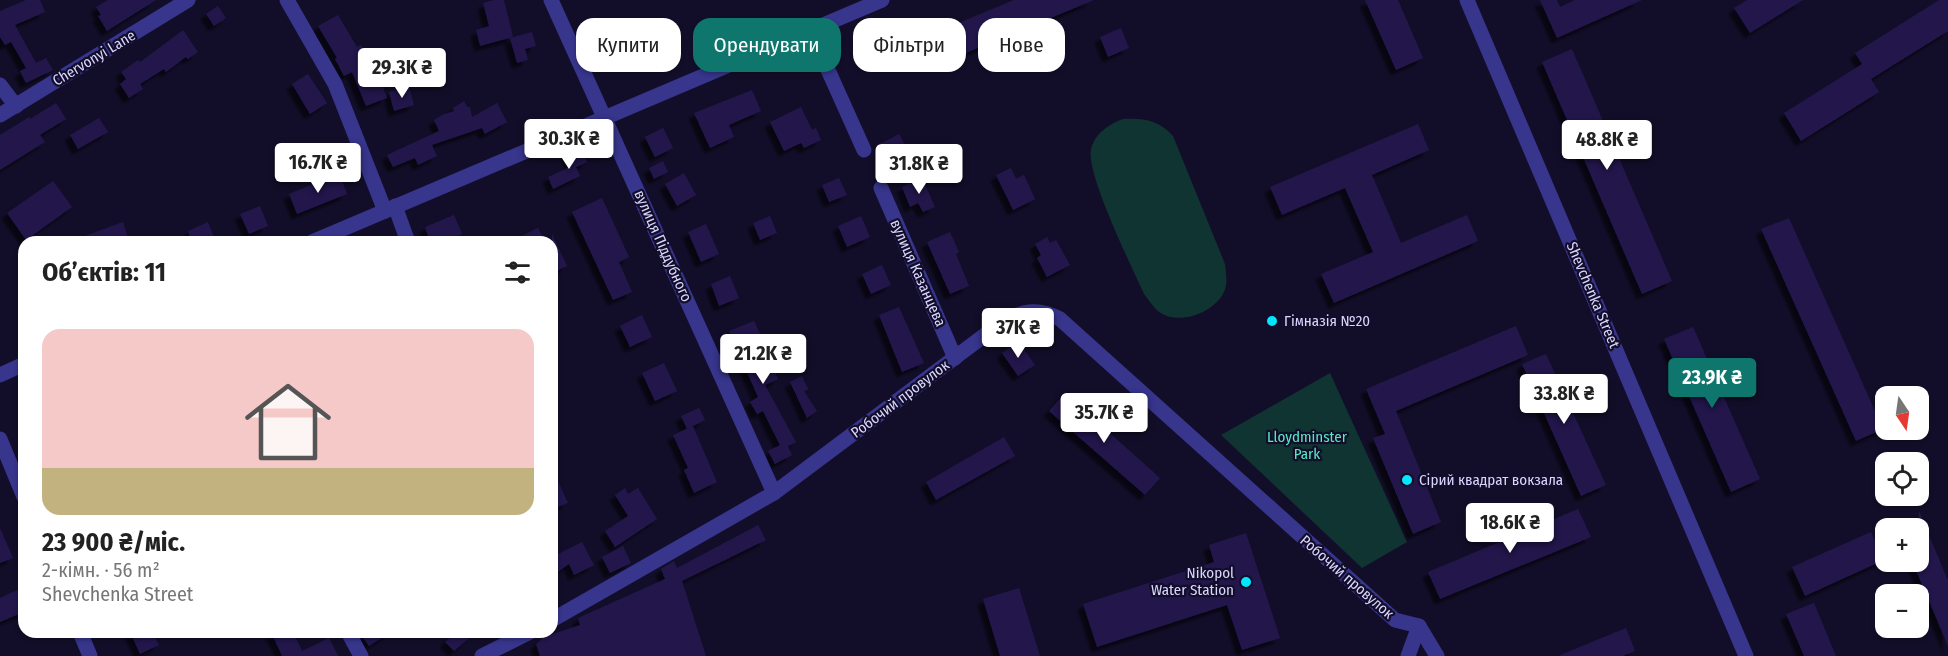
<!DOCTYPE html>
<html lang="uk">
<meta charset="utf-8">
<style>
body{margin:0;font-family:"Fira Sans Condensed",sans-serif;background:#f6f6f6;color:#222;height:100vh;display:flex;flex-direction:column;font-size:22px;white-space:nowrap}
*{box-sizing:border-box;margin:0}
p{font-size:20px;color:#767676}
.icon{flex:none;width:33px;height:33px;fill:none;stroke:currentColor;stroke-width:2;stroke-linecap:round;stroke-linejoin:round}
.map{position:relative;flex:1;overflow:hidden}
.side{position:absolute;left:18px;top:236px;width:540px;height:402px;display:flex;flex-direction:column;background:#fff;border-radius:18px;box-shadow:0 2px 4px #0004}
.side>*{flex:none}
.hud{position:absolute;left:576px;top:18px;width:570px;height:54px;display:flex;gap:12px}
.needle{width:39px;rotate:167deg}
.buttons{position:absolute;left:1875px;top:386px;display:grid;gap:12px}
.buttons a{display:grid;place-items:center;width:54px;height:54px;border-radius:12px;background:#fff;box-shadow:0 2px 4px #0004;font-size:30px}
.price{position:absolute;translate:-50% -51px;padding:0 14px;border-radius:6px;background:#fff;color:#222;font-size:20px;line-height:39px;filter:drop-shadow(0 2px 3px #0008)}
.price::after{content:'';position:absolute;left:50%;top:36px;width:18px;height:14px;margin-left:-9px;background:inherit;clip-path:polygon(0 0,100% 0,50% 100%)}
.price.current{background:#0f766e;color:#fff}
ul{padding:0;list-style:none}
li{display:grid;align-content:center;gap:12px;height:318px;padding:0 24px}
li+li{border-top:2px solid #e0e0e0}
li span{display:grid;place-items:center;height:186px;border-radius:18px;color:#555}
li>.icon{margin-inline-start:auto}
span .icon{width:108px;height:108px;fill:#fffc;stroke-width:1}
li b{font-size:26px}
h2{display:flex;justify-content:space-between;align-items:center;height:72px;padding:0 24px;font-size:26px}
.chip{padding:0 21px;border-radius:18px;background:#fff;box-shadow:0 2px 4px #0004;font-size:21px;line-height:54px}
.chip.current{background:#0f766e;color:#fff}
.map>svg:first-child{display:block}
.green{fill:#103432}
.building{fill:#22184c;filter:url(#shadow)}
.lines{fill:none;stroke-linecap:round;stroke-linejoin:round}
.minor{stroke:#37358c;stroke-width:15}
.tertiary{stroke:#37358c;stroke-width:15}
.poi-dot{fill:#02e7ff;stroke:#120e29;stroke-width:2}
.labels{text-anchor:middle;stroke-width:4.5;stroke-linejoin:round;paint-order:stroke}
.street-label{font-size:15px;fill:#dad6ff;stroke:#120e29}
.poi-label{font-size:15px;fill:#dad6ff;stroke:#120e29;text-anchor:start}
.park-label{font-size:15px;fill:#56eac4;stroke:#120e29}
</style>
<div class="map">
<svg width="1948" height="656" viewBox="0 0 1948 656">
<defs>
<filter id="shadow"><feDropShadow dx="-5.5" dy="5.5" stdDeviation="1.5" flood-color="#0009"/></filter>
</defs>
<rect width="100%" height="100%" fill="#120e29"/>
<!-- green -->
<g class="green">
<path d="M 1123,119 C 1143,118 1159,120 1173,136 L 1225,264 C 1226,274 1228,283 1224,292 C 1214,313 1179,326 1159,312 C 1153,307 1149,300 1144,294 C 1132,267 1086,174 1091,150 C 1094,134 1109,124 1123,119 Z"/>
<path d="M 1330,373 L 1407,542 L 1362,568 L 1221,435 Z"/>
</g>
<!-- building -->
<g class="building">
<path d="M 26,0 L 40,0 L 45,12 L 15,25 L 36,63 L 46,58 L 53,70 L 26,83 L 20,71 L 26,68 L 11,42 L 5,45 L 0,37 L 0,11 Z"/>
<path d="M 108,0 L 156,0 L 107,31 L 98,16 L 101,15 L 96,7 Z"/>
<path d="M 494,0 L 504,0 L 513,37 L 480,46 L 476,30 L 489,26 L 483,3 Z"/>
<path d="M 1014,0 L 1094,0 L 944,62 L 932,34 Z"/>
<path d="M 1365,0 L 1398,0 L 1423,58 L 1396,70 Z"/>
<path d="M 1540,0 L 1557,0 L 1560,7 L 1575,0 L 1642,0 L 1557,38 Z"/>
<path d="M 1747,0 L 1803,0 L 1750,33 L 1734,8 Z"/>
<path d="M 1939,0 L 1948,0 L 1948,31 L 1871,79 L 1879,92 L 1801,141 L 1784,113 L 1862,64 L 1855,53 Z"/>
<path d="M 218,6 L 226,18 L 214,26 L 206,14 Z"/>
<path d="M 338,15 L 357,47 L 361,45 L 379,77 L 387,98 L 366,106 L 352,72 L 344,76 L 335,59 L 337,58 L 318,26 Z"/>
<path d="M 1121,28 L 1129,48 L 1108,57 L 1100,37 Z"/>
<path d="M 183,30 L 198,52 L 188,59 L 186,57 L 166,72 L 164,69 L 140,84 L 143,89 L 129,98 L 120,84 L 126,79 L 121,72 L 138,60 L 140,62 Z"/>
<path d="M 532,32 L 536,46 L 525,49 L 528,60 L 517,63 L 510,38 Z"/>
<path d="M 1572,49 L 1672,281 L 1642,294 L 1542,62 Z"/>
<path d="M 308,74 L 327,103 L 310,114 L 292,84 Z"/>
<path d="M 409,86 L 414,105 L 394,111 L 389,92 Z"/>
<path d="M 752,90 L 761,111 L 729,125 L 734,137 L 710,148 L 694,113 Z"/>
<path d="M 464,101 L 467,107 L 470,107 L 472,117 L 497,103 L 507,122 L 485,134 L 482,128 L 432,145 L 437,156 L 418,165 L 415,158 L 393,167 L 387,155 L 439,131 L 434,120 L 442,115 L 454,111 L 453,108 Z"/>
<path d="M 56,103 L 66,119 L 40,135 L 45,142 L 0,170 L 0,135 L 29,117 L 30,119 Z"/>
<path d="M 801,107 L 812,130 L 816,128 L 821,140 L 804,148 L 801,143 L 784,151 L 770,122 Z"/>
<path d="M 99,118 L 108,132 L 78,149 L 70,135 Z"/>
<path d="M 1418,124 L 1429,150 L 1372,175 L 1401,243 L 1467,215 L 1478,241 L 1334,303 L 1321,274 L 1373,252 L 1345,188 L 1282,215 L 1270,187 Z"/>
<path d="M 663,128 L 673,148 L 655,157 L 645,137 Z"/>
<path d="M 899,134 L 909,153 L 890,163 L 880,144 Z"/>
<path d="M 581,149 L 587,162 L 576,167 L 580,176 L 553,189 L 548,177 L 572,166 L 568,156 Z"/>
<path d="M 663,161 L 668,172 L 654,179 L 649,168 Z"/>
<path d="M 1011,168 L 1016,179 L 1024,175 L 1035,199 L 1013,210 L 996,175 Z"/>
<path d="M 339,173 L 347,194 L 297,214 L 289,194 Z"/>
<path d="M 684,173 L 696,195 L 677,206 L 665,184 Z"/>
<path d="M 839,178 L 847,195 L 829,202 L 822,185 Z"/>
<path d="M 922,178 L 935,207 L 923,212 L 918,203 L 910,207 L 902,187 Z"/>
<path d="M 53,181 L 72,207 L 26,240 L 7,213 Z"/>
<path d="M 602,198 L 629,257 L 619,262 L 632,292 L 613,300 L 572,212 Z"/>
<path d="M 260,206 L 268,226 L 249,234 L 240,214 Z"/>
<path d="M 454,215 L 462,234 L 445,242 L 430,242 L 425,227 Z"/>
<path d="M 770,216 L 777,233 L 760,240 L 753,223 Z"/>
<path d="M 861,216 L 870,237 L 847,247 L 838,226 Z"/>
<path d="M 1789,218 L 1883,429 L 1856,441 L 1761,229 Z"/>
<path d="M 123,222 L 129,242 L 74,242 L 74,240 Z"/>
<path d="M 208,222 L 216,242 L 192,242 L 188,231 Z"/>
<path d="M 706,224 L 719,254 L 701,262 L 688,232 Z"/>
<path d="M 538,228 L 545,242 L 510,242 Z"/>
<path d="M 950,232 L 959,252 L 956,254 L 969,286 L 950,294 L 927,242 Z"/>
<path d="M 552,234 L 567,266 L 552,273 Z"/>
<path d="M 1047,237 L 1050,243 L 1056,240 L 1070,265 L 1047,277 L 1037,258 L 1041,255 L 1035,244 Z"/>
<path d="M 882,265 L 891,285 L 871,294 L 862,274 Z"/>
<path d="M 730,276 L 739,298 L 719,306 L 711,284 Z"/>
<path d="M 899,307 L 924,363 L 902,372 L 879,315 Z"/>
<path d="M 642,315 L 652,337 L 630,347 L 620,326 Z"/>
<path d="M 754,321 L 765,344 L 762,345 L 778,379 L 765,385 L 796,442 L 788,446 L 792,455 L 775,464 L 768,451 L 780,445 L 763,411 L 757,414 L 750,402 L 758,397 L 729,331 Z"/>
<path d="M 1516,326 L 1528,355 L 1396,411 L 1441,522 L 1413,534 L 1373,438 L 1385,434 L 1366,389 Z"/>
<path d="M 1693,327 L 1760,479 L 1731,492 L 1664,339 Z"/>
<path d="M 1018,341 L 1035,365 L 1018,376 L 1002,353 Z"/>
<path d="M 1546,354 L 1606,485 L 1581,496 L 1522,364 Z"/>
<path d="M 664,363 L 677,391 L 655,401 L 642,373 Z"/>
<path d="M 802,376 L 808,389 L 804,391 L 817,411 L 807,418 L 790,382 Z"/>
<path d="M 1065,393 L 1160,478 L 1145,495 L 1049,411 Z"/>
<path d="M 699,408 L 705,420 L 687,429 L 681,416 Z"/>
<path d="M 693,426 L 717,482 L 694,493 L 684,470 L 688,468 L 673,435 Z"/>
<path d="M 1004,437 L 1015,456 L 936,500 L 926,482 Z"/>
<path d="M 552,468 L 568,503 L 552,509 Z"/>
<path d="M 625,488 L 628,494 L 638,488 L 657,519 L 615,547 L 605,531 L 628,516 L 615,495 Z"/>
<path d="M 1578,509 L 1591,537 L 1440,599 L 1428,572 Z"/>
<path d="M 1919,511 L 1948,581 L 1948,646 L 1912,561 L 1918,561 Z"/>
<path d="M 758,525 L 766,540 L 682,581 L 706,656 L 540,656 L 536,644 L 544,637 L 580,625 L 578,618 L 665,579 L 661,569 L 674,561 L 677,568 Z"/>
<path d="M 0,528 L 13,558 L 0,563 Z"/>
<path d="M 1871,532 L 1884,560 L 1805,596 L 1792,567 Z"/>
<path d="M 1246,533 L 1280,638 L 1242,650 L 1227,605 L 1097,647 L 1083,604 L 1214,562 L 1209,545 Z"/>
<path d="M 582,542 L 594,565 L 574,575 L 569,564 L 552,576 L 552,557 Z"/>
<path d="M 623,546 L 631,563 L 610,573 L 602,557 Z"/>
<path d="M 24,587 L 24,612 L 0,622 L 0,598 Z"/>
<path d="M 1019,588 L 1040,656 L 1000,656 L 983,599 Z"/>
<path d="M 1814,603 L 1836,656 L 1804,656 L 1786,614 Z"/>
<path d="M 1626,628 L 1635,651 L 1623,656 L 1558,656 Z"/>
<path d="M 130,632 L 152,632 L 159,645 L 140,654 Z"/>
<path d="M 271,632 L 293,632 L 302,651 L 329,638 L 338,656 L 282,656 Z"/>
<path d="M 359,632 L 391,632 L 369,646 Z"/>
<path d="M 456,632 L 462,632 L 469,638 L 454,651 L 445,642 Z"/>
</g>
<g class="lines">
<!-- minor -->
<g class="minor">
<path d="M 287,0 L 335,84 L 385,211"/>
<path d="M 551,0 L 774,493"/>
<path d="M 811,32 L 864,150"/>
<path d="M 0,85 L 16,106"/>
<path d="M 0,115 L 188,0"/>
<path d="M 881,188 L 955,358"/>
<path d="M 395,206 L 408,242"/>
<path d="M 0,439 L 24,497"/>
<path d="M 552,620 L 774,493 L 1001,323 C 1021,311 1037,307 1060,319 L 1395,620 L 1419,626 L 1437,656"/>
<path d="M 80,632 L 90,656"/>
<path d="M 348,632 L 361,656"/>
<path d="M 482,656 L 530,632"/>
<path d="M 1408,656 L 1419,626"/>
</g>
<!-- tertiary -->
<g class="tertiary">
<path d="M 1467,0 L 1746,656"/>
<path d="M 312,242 L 882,0"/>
<path d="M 0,375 L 24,364"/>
</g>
</g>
<!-- markers -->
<g class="poi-dot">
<circle cx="1272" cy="321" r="6"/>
<circle cx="1407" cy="480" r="6"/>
<circle cx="1246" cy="582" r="6"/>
</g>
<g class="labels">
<!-- street labels -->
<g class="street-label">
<text transform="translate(94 58) rotate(-31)" y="5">Chervonyi Lane</text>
<text transform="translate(663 246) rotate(66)" y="5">вулиця Піддубного</text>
<text transform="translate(918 273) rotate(66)" y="5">вулиця Казанцева</text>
<text transform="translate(1593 295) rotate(67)" y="5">Shevchenka Street</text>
<text transform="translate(900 399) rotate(-37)" y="5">Робочий провулок</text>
<text transform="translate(1347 577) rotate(41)" y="5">Робочий провулок</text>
</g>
<!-- poi labels -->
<g class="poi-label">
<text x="1284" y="326">Гімназія №20</text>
<text x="1419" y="485">Сірий квадрат вокзала</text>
<text x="1234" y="578" text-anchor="end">Nikopol<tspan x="1234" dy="17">Water Station</tspan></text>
</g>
<!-- park labels -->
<g class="park-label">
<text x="1307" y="442">Lloydminster<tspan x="1307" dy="17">Park</tspan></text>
</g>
</g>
</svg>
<div class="buttons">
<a><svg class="needle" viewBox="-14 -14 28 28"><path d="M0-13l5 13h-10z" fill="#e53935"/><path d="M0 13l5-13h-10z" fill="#767676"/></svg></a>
<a><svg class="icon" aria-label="locate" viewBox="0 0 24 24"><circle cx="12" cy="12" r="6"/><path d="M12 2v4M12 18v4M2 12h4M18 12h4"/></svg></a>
<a>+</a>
<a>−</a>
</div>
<b class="price" style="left:402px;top:99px">29.3K ₴</b>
<b class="price" style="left:569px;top:170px">30.3K ₴</b>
<b class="price" style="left:1607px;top:171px">48.8K ₴</b>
<b class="price" style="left:318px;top:194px">16.7K ₴</b>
<b class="price" style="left:919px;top:195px">31.8K ₴</b>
<b class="price" style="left:1018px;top:359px">37K ₴</b>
<b class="price" style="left:763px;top:385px">21.2K ₴</b>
<b class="price current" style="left:1712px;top:409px">23.9K ₴</b>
<b class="price" style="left:1564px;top:425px">33.8K ₴</b>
<b class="price" style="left:1104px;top:444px">35.7K ₴</b>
<b class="price" style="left:1510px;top:554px">18.6K ₴</b>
<div class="hud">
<a class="chip">Купити</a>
<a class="chip current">Орендувати</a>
<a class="chip">Фільтри</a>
<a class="chip">Нове</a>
</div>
<section class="side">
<h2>Об’єктів: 11<svg class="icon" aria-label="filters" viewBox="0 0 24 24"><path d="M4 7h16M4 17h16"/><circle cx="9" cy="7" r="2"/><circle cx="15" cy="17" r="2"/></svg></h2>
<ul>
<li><span style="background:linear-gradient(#f6c9c9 75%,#c2b280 0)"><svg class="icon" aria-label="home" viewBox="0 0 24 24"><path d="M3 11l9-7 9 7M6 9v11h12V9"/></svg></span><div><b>23 900 ₴/міс.</b><p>2-кімн. · 56 m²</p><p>Shevchenka Street</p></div></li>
</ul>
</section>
</div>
